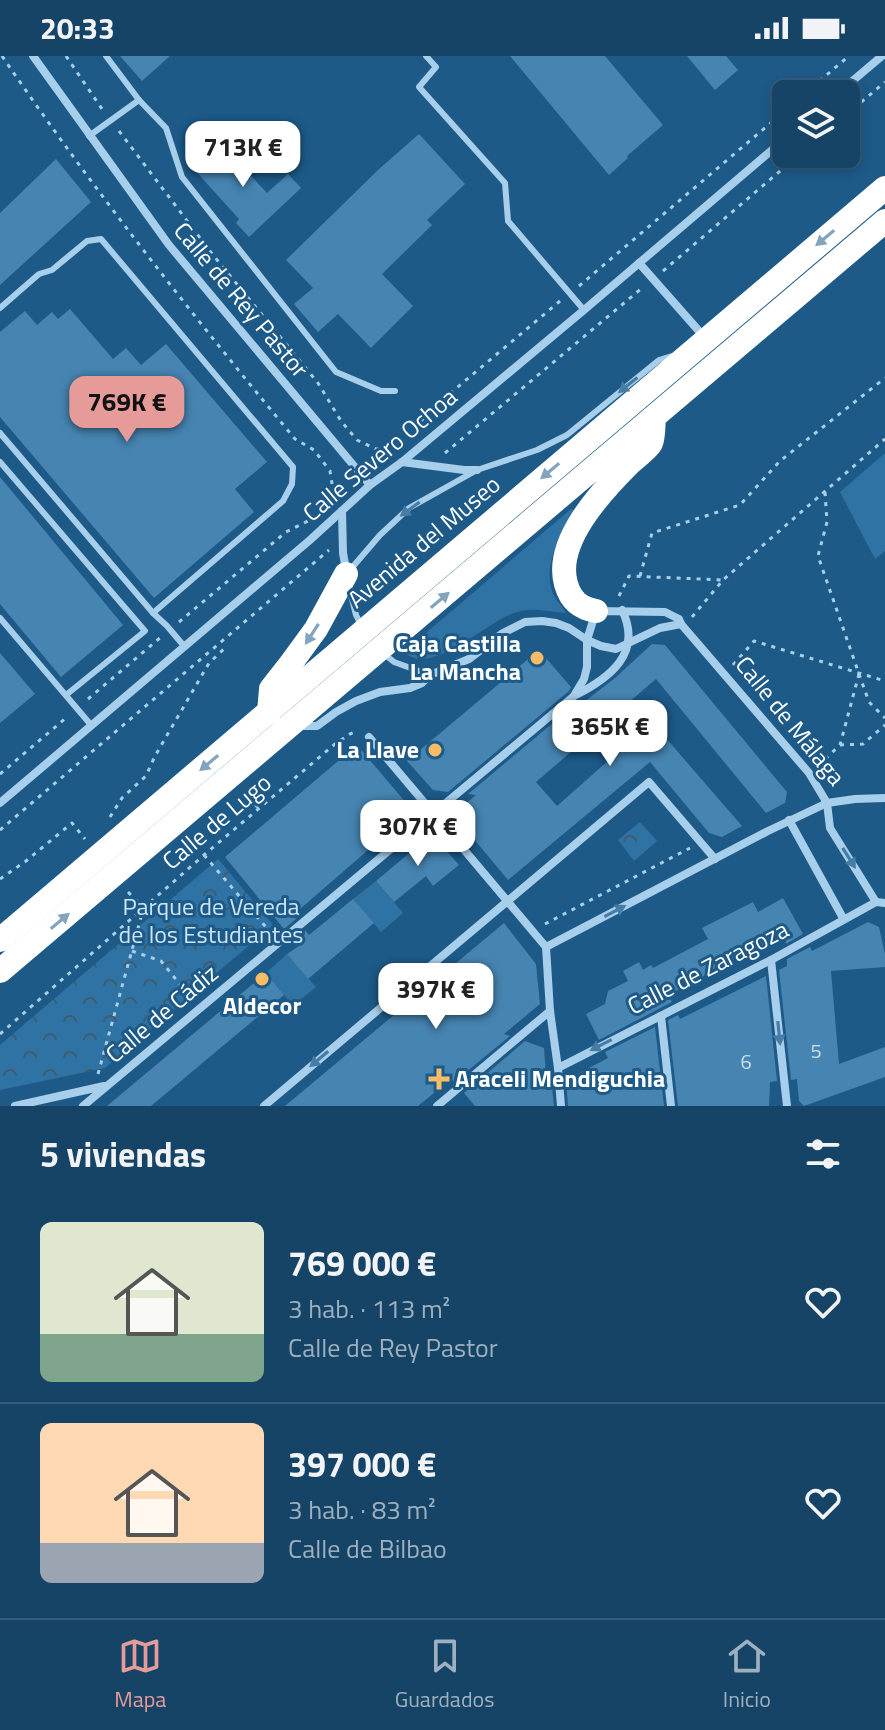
<!DOCTYPE html>
<html lang="es">
<meta charset="utf-8">
<style>
body{margin:0;font-family:"Titillium Web",sans-serif;background:#1f4b6c;color:#f1f3f6;height:100vh;display:flex;flex-direction:column;font-size:30px;white-space:nowrap}
*{box-sizing:border-box;margin:0}
p{font-size:26px;color:#9eb0bf}
.icon{flex:none;width:44px;height:44px;fill:none;stroke:currentColor;stroke-width:2;stroke-linecap:round;stroke-linejoin:round}
.map{position:relative;height:1050px;overflow:hidden}
.drawer{display:flex;flex-direction:column;background:#164466;flex:1}
.drawer>*{flex:none}
.buttons{position:absolute;left:772px;top:24px;display:grid;gap:16px}
.buttons a{display:grid;place-items:center;width:88px;height:88px;border-radius:12px;background:#164466;box-shadow:0 4px 12px #0003,0 0 0 2px #355c7a;font-size:40px}
.price{position:absolute;translate:-50% -68px;padding:0 18px;border-radius:16px;background:#fff;color:#222;font-size:26px;line-height:52px;filter:drop-shadow(0 2px 4px #0008)}
.price::after{content:'';position:absolute;left:50%;top:48px;width:24px;height:18px;margin-left:-12px;background:inherit;clip-path:polygon(0 0,100% 0,50% 100%)}
.price.active{background:#e69b98;color:#111}
ul{padding:0;list-style:none}
li{display:flex;align-items:center;gap:24px;height:200px;padding:0 40px}
li+li{border-top:2px solid #355c7a}
li span{display:grid;place-items:center;flex:none;width:224px;height:160px;border-radius:12px;color:#555}
li>.icon{margin-inline-start:auto}
span .icon{width:96px;height:96px;fill:#fffc;stroke-width:1}
li b{font-size:34px}
h2{display:flex;justify-content:space-between;align-items:center;height:96px;padding:0 40px;font-size:34px}
.status{display:flex;justify-content:space-between;align-items:center;height:56px;padding:0 40px;background:#164466;direction:ltr}
.status svg{height:22px;fill:currentColor}
.tab-bar{display:flex;justify-content:space-around;align-items:center;height:112px;border-top:2px solid #355c7a;background:#164466;font-size:22px;color:#9eb0bf}
.tab-bar a{display:grid;justify-items:center;gap:4px}
.tab-bar .active{color:#e69b98}
.map>svg:first-child{display:block}
.grass{fill:#2e73a4}
.park{fill:url(#park-crowns)}
.building{fill:#4684b1}
.lines{fill:none;stroke-linecap:round;stroke-linejoin:round}
.path{stroke:#a7cfeb;stroke-width:3;stroke-dasharray:4 6;stroke-linecap:butt}
.lane{stroke:#a7cfeb;stroke-width:6}
.street{stroke:#a7cfeb;stroke-width:8}
.highway{stroke:#fff;stroke-width:24}
.oneway{fill:#83a4be}
.oneway2{fill:#467da6}
.poi-dot{fill:#fbbc66;stroke:#1d5a88;stroke-width:3}
.labels{text-anchor:middle;stroke-width:6;stroke-linejoin:round;paint-order:stroke}
.number-label{font-size:20px;fill:#d1e0ec}
.street-label{font-size:24px;fill:#fff;stroke:#1d5a88}
.poi-label{font-size:24px;font-weight:bold;fill:#fff;stroke:#1d5a88;text-anchor:end}
.park-label{font-size:24px;fill:#cce6f8;stroke:#1d5a88}
</style>
<div class="status"><b>20:33</b><svg viewBox="0 0 49 12"><path d="M0 12V9h3v3zM5 12V6h3v6zM10 12V3h3v9zM15 12V0h3v12zM26 1h20v11H26zM47 4h2v5h-2z"/></svg></div>
<div class="map">
<svg width="885" height="1050" viewBox="0 0 885 1050">
<defs>
<pattern id="park-crowns" width="20" height="18" patternUnits="userSpaceOnUse" patternTransform="scale(2)"><rect width="20" height="18" fill="#2e73a4"/><path d="M2 6a3 3 0 1 1 6 0M12 15a3 3 0 1 1 6 0" fill="none" stroke="#405c6f"/></pattern>
</defs>
<rect width="100%" height="100%" fill="#1d5a88"/>
<!-- grass -->
<g class="grass">
<path d="M 885,397 L 885,495 L 875,503 L 840,436 Z"/>
<path d="M 571,453 L 575,455 C 561,478 543,507 552,535 C 555,543 562,550 566,557 C 549,556 533,551 517,556 C 488,564 433,621 405,597 L 406,594 Z"/>
<path d="M 376,825 L 403,857 L 381,876 L 353,843 Z"/>
<path d="M 287,898 L 316,931 L 293,950 L 266,917 Z"/>
</g>
<!-- park -->
<g class="park">
<path d="M 640,766 L 657,785 L 634,805 L 618,784 Z"/>
<path d="M 218,803 L 273,869 L 105,1012 L 0,1034 L 0,989 Z"/>
</g>
<!-- building -->
<g class="building">
<path d="M 120,0 L 170,0 L 142,25 Z"/>
<path d="M 510,0 L 605,0 L 663,69 L 627,100 L 628,102 L 609,119 Z"/>
<path d="M 687,0 L 726,0 L 738,14 L 715,34 Z"/>
<path d="M 419,78 L 465,128 L 427,164 L 432,169 L 382,218 L 413,250 L 371,292 L 338,258 L 318,276 L 294,248 L 313,232 L 286,204 L 378,114 Z"/>
<path d="M 220,86 L 267,137 L 288,118 L 301,132 L 249,181 L 236,167 L 239,163 L 192,111 Z"/>
<path d="M 56,103 L 91,146 L 0,229 L 0,157 Z"/>
<path d="M 70,253 L 113,303 L 126,292 L 141,309 L 166,288 L 267,406 L 235,433 L 254,456 L 154,542 L 0,361 L 0,276 L 25,255 L 37,269 L 52,256 L 58,263 Z"/>
<path d="M 0,421 L 123,569 L 61,621 L 0,548 Z"/>
<path d="M 652,588 L 665,589 L 787,736 L 785,747 L 766,757 L 656,623 L 536,726 L 557,750 L 652,666 L 742,770 L 722,781 L 709,777 L 650,706 L 508,824 L 453,758 L 476,739 L 468,738 L 578,646 L 582,644 L 584,646 L 615,622 Z"/>
<path d="M 539,594 L 571,631 L 569,635 L 448,736 L 433,734 L 407,705 Z"/>
<path d="M 0,597 L 35,638 L 0,667 Z"/>
<path d="M 357,689 L 413,755 L 292,860 L 296,863 L 284,873 L 225,801 Z"/>
<path d="M 432,778 L 459,809 L 433,830 L 426,820 L 394,846 L 376,825 Z"/>
<path d="M 783,842 L 803,878 L 786,888 L 785,877 L 668,939 L 672,946 L 599,984 L 586,958 L 605,948 L 608,935 L 628,925 L 623,915 L 639,906 L 643,914 L 651,909 L 653,912 L 708,883 L 702,872 L 753,846 L 758,856 Z"/>
<path d="M 353,843 L 374,867 L 308,923 L 287,898 L 299,890 L 293,883 L 305,874 L 309,879 Z"/>
<path d="M 868,866 L 879,871 L 885,898 L 885,911 L 831,915 L 839,1008 L 885,991 L 885,1021 L 804,1050 L 799,1045 L 797,1023 L 791,1024 L 779,914 L 787,910 L 787,903 L 810,891 L 812,895 Z"/>
<path d="M 504,867 L 536,908 L 540,948 L 504,978 L 510,980 L 454,1026 L 451,1023 L 418,1050 L 285,1050 Z"/>
<path d="M 266,917 L 284,939 L 278,944 L 151,1050 L 107,1050 Z"/>
<path d="M 766,920 L 777,1025 L 770,1026 L 769,1050 L 678,1050 L 668,964 L 678,959 L 680,963 Z"/>
<path d="M 655,971 L 664,1050 L 568,1050 L 566,1024 L 608,1002 L 605,996 Z"/>
<path d="M 525,985 L 544,992 L 547,1033 L 552,1031 L 554,1050 L 475,1050 L 464,1037 Z"/>
</g>
<g class="lines">
<!-- path -->
<g class="path">
<path d="M 2,0 C 93,133 192,259 295,383 L 314,394 L 330,415 L 333,434 L 328,447"/>
<path d="M 66,0 L 102,53"/>
<path d="M 804,38 L 849,0"/>
<path d="M 846,59 L 885,26"/>
<path d="M 119,75 L 213,199 L 318,327 L 341,365 L 357,384 L 376,393 L 389,393 L 400,388"/>
<path d="M 663,215 L 800,98"/>
<path d="M 579,230 L 786,54"/>
<path d="M 409,381 L 428,356 L 560,245"/>
<path d="M 445,397 L 642,232"/>
<path d="M 640,520 L 652,477 L 740,449 L 780,405 L 885,322"/>
<path d="M 619,540 L 629,520 L 723,524"/>
<path d="M 692,561 L 723,524 L 885,383"/>
<path d="M 179,566 L 286,476 L 312,463"/>
<path d="M 733,609 L 754,585 L 885,625"/>
<path d="M 859,618 L 869,646 L 885,662"/>
<path d="M 88,643 L 161,581"/>
<path d="M 840,689 L 863,688 L 885,669"/>
<path d="M 818,710 L 840,689 L 859,618 L 818,500 L 827,466 L 825,436"/>
<path d="M 0,718 L 67,661"/>
<path d="M 249,741 L 259,753"/>
<path d="M 110,761 L 122,742 L 146,720 L 155,700 L 209,607 L 224,593 L 222,591"/>
<path d="M 0,774 L 329,494"/>
<path d="M 204,799 L 271,877"/>
<path d="M 0,823 L 26,805 L 72,767 L 85,783"/>
<path d="M 545,868 L 690,792"/>
<path d="M 132,895 L 161,905 L 192,943"/>
<path d="M 0,978 L 204,799 L 335,688 L 350,678 L 355,676"/>
<path d="M 98,1018 L 143,854 L 142,850 L 127,835"/>
</g>
<!-- lane -->
<g class="lane">
<path d="M 106,0 L 139,44 L 166,72 L 182,121 L 336,316 L 381,335 L 395,335"/>
<path d="M 426,0 L 436,11 L 419,31 L 505,127 L 508,165 L 584,254"/>
<path d="M 89,80 L 139,44"/>
<path d="M 0,252 L 39,218 L 52,214 L 87,185 L 101,183 L 293,411 L 292,428 L 283,445 L 153,557"/>
<path d="M 0,377 L 153,557 L 167,570 L 184,590"/>
<path d="M 0,406 L 145,575 L 66,639"/>
<path d="M 350,514 L 380,479 L 409,452 L 477,414 L 537,394 L 567,379 L 659,304 L 672,300"/>
<path d="M 349,531 L 356,559 L 361,569"/>
<path d="M 0,562 L 91,669"/>
<path d="M 383,597 L 394,606 L 430,619"/>
</g>
<!-- street -->
<g class="street">
<path d="M 33,0 L 169,189 L 370,429"/>
<path d="M 837,38 L 882,0"/>
<path d="M 639,207 L 706,283"/>
<path d="M 402,406 L 464,414 L 477,414"/>
<path d="M 342,455 L 343,497 L 346,514"/>
<path d="M 575,638 L 584,623 L 587,611 L 587,584 L 596,555 L 665,556 L 679,563 L 681,568 L 809,717 L 827,747 L 830,772 L 876,846 L 885,847"/>
<path d="M 298,670 L 317,670 L 336,656 L 356,645 L 380,636 L 410,632 L 422,627 L 430,619 L 469,603 L 503,577 L 525,566 L 542,565 L 556,567 L 569,572 L 587,584 L 601,590 L 616,593 L 660,572 L 681,568"/>
<path d="M 369,681 L 546,891 L 550,955 L 558,1012 L 561,1050"/>
<path d="M 0,747 L 310,484 L 370,429 L 402,406 L 584,254 L 786,82"/>
<path d="M 789,764 L 843,862"/>
<path d="M 546,891 L 768,775 L 827,747 L 855,743 L 885,742"/>
<path d="M 771,904 L 787,1050"/>
<path d="M 661,960 L 671,1050"/>
<path d="M 558,1012 L 771,904 L 876,846"/>
<path d="M 15,1050 L 104,1030"/>
<path d="M 83,1050 L 574,640 C 610,622 643,597 622,554"/>
<path d="M 264,1050 L 649,726 L 715,803"/>
<path d="M 437,1050 L 550,955"/>
</g>
<!-- highway -->
<g class="highway">
<path d="M 596,555 C 580,552 571,545 566,528 C 554,486 601,436 629,408 C 635,402 647,394 651,387 C 654,380 653,369 654,362"/>
<path d="M 269,657 L 271,633 L 289,610 L 316,573 L 346,518"/>
<path d="M 0,884 L 885,132"/>
<path d="M 0,915 L 885,165"/>
</g>
</g>
<!-- one-way arrows -->
<defs><path id="oneway-solid" d="M-6-.8H1V-3.2L6.5 0L1 3.2V.8H-6Z" transform="scale(2)"/></defs>
<g class="oneway">
<use href="#oneway-solid" transform="translate(825 182) rotate(140)"/>
<use href="#oneway-solid" transform="translate(550 415) rotate(140)"/>
<use href="#oneway-solid" transform="translate(440 544) rotate(-40)"/>
<use href="#oneway-solid" transform="translate(312 578) rotate(123)"/>
<use href="#oneway-solid" transform="translate(209 707) rotate(140)"/>
<use href="#oneway-solid" transform="translate(60 865) rotate(-40)"/>
</g>
<g class="oneway2">
<use href="#oneway-solid" transform="translate(628 329) rotate(141)"/>
<use href="#oneway-solid" transform="translate(410 453) rotate(144)"/>
<use href="#oneway-solid" transform="translate(849 802) rotate(58)"/>
<use href="#oneway-solid" transform="translate(615 855) rotate(-28)"/>
<use href="#oneway-solid" transform="translate(779 977) rotate(84)"/>
<use href="#oneway-solid" transform="translate(601 989) rotate(153)"/>
<use href="#oneway-solid" transform="translate(319 1003) rotate(140)"/>
</g>
<!-- markers -->
<g class="poi-dot">
<circle cx="537" cy="602" r="8"/>
<circle cx="435" cy="694" r="8"/>
<circle cx="262" cy="923" r="8"/>
<path d="M435 1011h8v8h8v8h-8v8h-8v-8h-8v-8h8z"/>
</g>
<g class="labels">
<!-- number labels -->
<g class="number-label">
<text x="816" y="1002">5</text>
<text x="746" y="1013">6</text>
</g>
<!-- street labels -->
<g class="street-label">
<text transform="translate(241 244) rotate(50)" y="8">Calle de Rey Pastor</text>
<text transform="translate(380 399) rotate(-40)" y="8">Calle Severo Ochoa</text>
<text transform="translate(424 486) rotate(-40)" y="8">Avenida del Museo</text>
<text transform="translate(790 665) rotate(51)" y="8">Calle de Málaga</text>
<text transform="translate(217 766) rotate(-40)" y="8">Calle de Lugo</text>
<text transform="translate(708 912) rotate(-27)" y="8">Calle de Zaragoza</text>
<text transform="translate(162 958) rotate(-40)" y="8">Calle de Cádiz</text>
</g>
<!-- poi labels -->
<g class="poi-label">
<text x="521" y="596">Caja Castilla<tspan x="521" dy="28">La Mancha</tspan></text>
<text x="419" y="702">La Llave</text>
<text x="262" y="958" text-anchor="middle">Aldecor</text>
<text x="455" y="1031" text-anchor="start">Araceli Mendiguchia</text>
</g>
<!-- park labels -->
<g class="park-label">
<text x="211" y="859">Parque de Vereda<tspan x="211" dy="28">de los Estudiantes</tspan></text>
</g>
</g>
</svg>
<div class="buttons">
<a><svg class="icon" aria-label="layers" viewBox="0 0 24 24"><path d="M12 4l9 5-9 5-9-5zM3 14l9 5 9-5"/></svg></a>
</div>
<b class="price" style="left:243px;top:133px">713K €</b>
<b class="price active" style="left:127px;top:388px">769K €</b>
<b class="price" style="left:610px;top:712px">365K €</b>
<b class="price" style="left:418px;top:812px">307K €</b>
<b class="price" style="left:436px;top:975px">397K €</b>
</div>
<section class="drawer">
<h2>5 viviendas<svg class="icon" aria-label="filters" viewBox="0 0 24 24"><path d="M4 7h16M4 17h16"/><circle cx="9" cy="7" r="2"/><circle cx="15" cy="17" r="2"/></svg></h2>
<ul>
<li><span style="background:linear-gradient(#dfe7d0 70%,#7fa58c 0)"><svg class="icon" aria-label="home" viewBox="0 0 24 24"><path d="M3 11l9-7 9 7M6 9v11h12V9"/></svg></span><div><b>769 000 €</b><p>3 hab. · 113 m²</p><p>Calle de Rey Pastor</p></div><svg class="icon" aria-label="heart" viewBox="0 0 24 24"><path d="M12 20l-8-8c-3-5 5-10 8-4 3-6 11-1 8 4z"/></svg></li>
<li><span style="background:linear-gradient(#ffd9b3 75%,#9aa5b1 0)"><svg class="icon" aria-label="home" viewBox="0 0 24 24"><path d="M3 11l9-7 9 7M6 9v11h12V9"/></svg></span><div><b>397 000 €</b><p>3 hab. · 83 m²</p><p>Calle de Bilbao</p></div><svg class="icon" aria-label="heart" viewBox="0 0 24 24"><path d="M12 20l-8-8c-3-5 5-10 8-4 3-6 11-1 8 4z"/></svg></li>
</ul>
</section>
<nav class="tab-bar">
<a class="active"><svg class="icon" aria-label="map" viewBox="0 0 24 24"><path d="M3 6l6-2 6 2 6-2v14l-6 2-6-2-6 2zM9 4v14M15 6v14"/></svg>Mapa</a>
<a><svg class="icon" aria-label="saved" viewBox="0 0 24 24"><path d="M7 4h10v16l-5-4-5 4z"/></svg>Guardados</a>
<a><svg class="icon" aria-label="home" viewBox="0 0 24 24"><path d="M3 11l9-7 9 7M6 9v11h12V9"/></svg>Inicio</a>
</nav>
